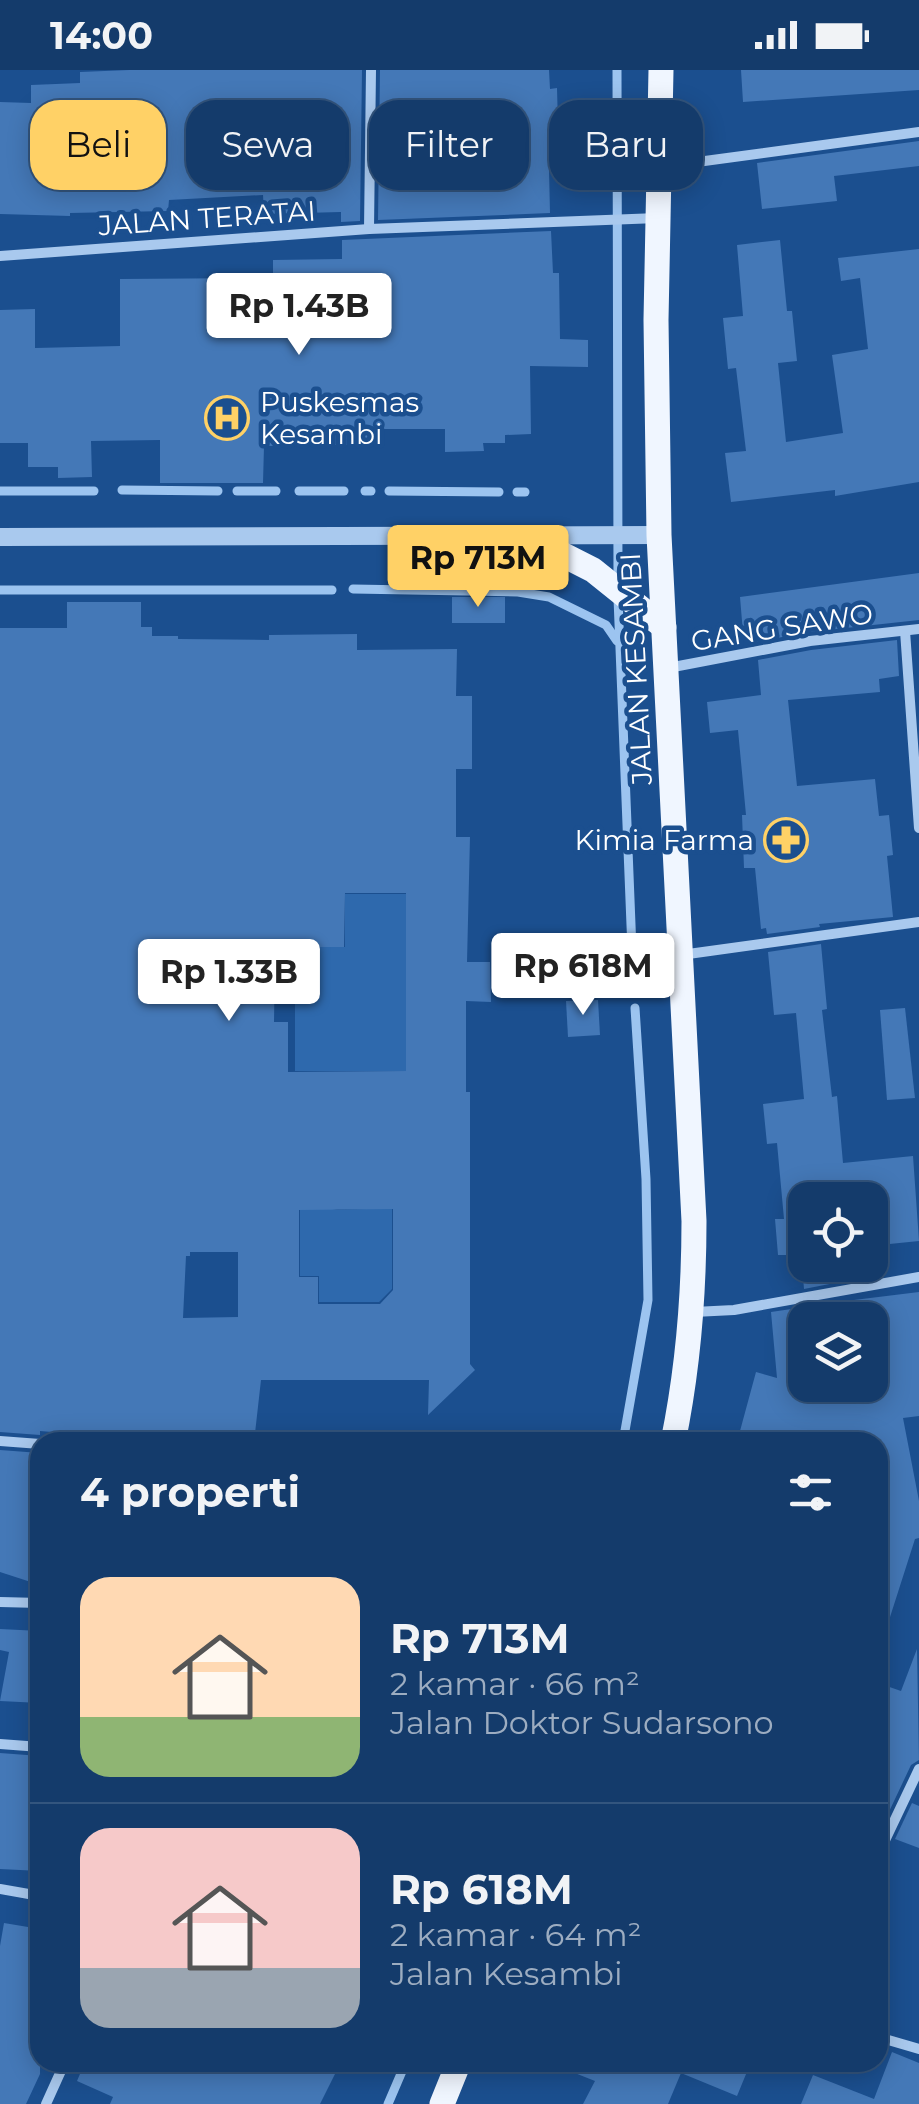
<!DOCTYPE html>
<html lang="id">
<meta charset="utf-8">
<style>
body{margin:0;font-family:Montserrat,sans-serif;background:#214673;color:#f1f3f6;height:100vh;display:flex;flex-direction:column;font-size:38px;white-space:nowrap}
*{box-sizing:border-box;margin:0}
p{font-size:32px;color:#9dadc1}
.icon{flex:none;width:55px;height:55px;fill:none;stroke:currentColor;stroke-width:2;stroke-linecap:round;stroke-linejoin:round}
.map{position:relative;flex:1;overflow:hidden}
.details{position:absolute;left:30px;top:1362px;width:858px;height:640px;display:flex;flex-direction:column;background:#143b6b;border-radius:30px;box-shadow:0 5px 25px #0003,0 0 0 2px #33557e}
.details>*{flex:none}
.banner{position:absolute;left:30px;top:30px;width:860px;height:90px;display:flex;gap:20px}
.fabs{position:absolute;left:788px;top:1112px;display:grid;gap:20px}
.fabs a{display:grid;place-items:center;width:100px;height:100px;border-radius:20px;background:#143b6b;box-shadow:0 5px 25px #0003,0 0 0 2px #33557e;font-size:50px}
.price{position:absolute;translate:-50% -85px;padding:0 22px;border-radius:10px;background:#fff;color:#222;font-size:32px;line-height:65px;filter:drop-shadow(0 2px 5px #0008)}
.price::after{content:'';position:absolute;left:50%;top:60px;width:30px;height:22px;margin-left:-15px;background:inherit;clip-path:polygon(0 0,100% 0,50% 100%)}
.price.current{background:#ffd166;color:#111}
ul{padding:0;list-style:none}
li{display:flex;align-items:center;gap:30px;height:250px;padding:0 50px}
li+li{border-top:2px solid #33557e}
li span{display:grid;place-items:center;flex:none;width:280px;height:200px;border-radius:30px;color:#555}
li>.icon{margin-inline-start:auto}
span .icon{width:120px;height:120px;fill:#fffc;stroke-width:1}
li b{font-size:42px}
h2{display:flex;justify-content:space-between;align-items:center;height:120px;padding:0 50px;font-size:42px}
.pill{padding:0 35px;border-radius:30px;background:#143b6b;box-shadow:0 5px 25px #0003,0 0 0 2px #33557e;font-size:35px;line-height:90px}
.pill.current{background:#ffd166;color:#111}
.status{display:flex;justify-content:space-between;align-items:center;height:70px;padding:0 50px;background:#143b6b;direction:ltr}
.status svg{height:28px;fill:currentColor}
.map>svg:first-child{display:block}
.green{fill:#2e69ad}
.lines{fill:none;stroke-linecap:round;stroke-linejoin:round}
.stream{stroke:#9cc4f0;stroke-width:9}
.building{fill:#4478b7;fill-rule:evenodd}
.minor{stroke:#a9c9ee;stroke-width:10}
.tertiary{stroke:#a9c9ee;stroke-width:18}
.primary{stroke:#f0f6ff;stroke-width:25}
.labels{text-anchor:middle;stroke-width:9;stroke-linejoin:round;paint-order:stroke}
.street-label{font-size:28px;fill:#fff;stroke:#1b4f8f}
.poi-label{font-size:28px;fill:#fff;stroke:#1b4f8f;text-anchor:start}
</style>
<div class="status"><b>14:00</b><svg viewBox="0 0 49 12"><path d="M0 12V9h3v3zM5 12V6h3v6zM10 12V3h3v9zM15 12V0h3v12zM26 1h20v11H26zM47 4h2v5h-2z"/></svg></div>
<div class="map">
<svg width="919" height="2034" viewBox="0 0 919 2034">
<rect width="100%" height="100%" fill="#1b4f8f"/>
<!-- green -->
<g class="green">
<path d="M 345,824 L 406,824 L 406,1001 L 295,1001 L 295,877 L 345,877 Z"/>
<path d="M 300,1132 L 337,1140 L 392,1138 L 392,1219 L 379,1232 L 319,1232 L 319,1206 L 300,1206 Z"/>
</g>
<g class="lines">
<!-- stream -->
<g class="stream">
<path d="M 617,0 L 618,513"/>
<path d="M 122,420 L 218,421"/>
<path d="M 0,421 L 94,421"/>
<path d="M 237,421 L 276,421"/>
<path d="M 299,421 L 344,421"/>
<path d="M 365,421 L 371,421"/>
<path d="M 389,421 L 499,422"/>
<path d="M 517,422 L 525,422"/>
<path d="M 353,519 L 518,522 L 549,527 L 606,555 L 617,571"/>
<path d="M 0,520 L 332,520"/>
<path d="M 618,528 L 632,880"/>
<path d="M 623,1372 L 648,1230 L 646,1109 L 635,938"/>
<path d="M 388,2034 L 406,1992"/>
</g>
</g>
<!-- building -->
<g class="building">
<path d="M 129,0 L 362,0 L 360,151 L 341,152 L 341,142 L 264,144 L 263,125 L 169,130 L 168,141 L 70,143 L 70,146 L 0,144 L 0,32 L 31,33 L 31,15 L 80,13 L 80,2 Z"/>
<path d="M 380,0 L 549,0 L 550,19 L 557,18 L 558,55 L 548,55 L 550,143 L 378,150 Z"/>
<path d="M 741,0 L 919,0 L 919,20 L 743,32 Z"/>
<path d="M 919,71 L 919,96 L 834,106 L 837,131 L 762,139 L 757,93 Z"/>
<path d="M 551,161 L 553,203 L 559,203 L 560,269 L 588,270 L 588,297 L 530,296 L 531,364 L 505,365 L 505,373 L 483,373 L 484,381 L 445,382 L 445,359 L 384,359 L 384,374 L 264,376 L 263,413 L 160,413 L 160,370 L 91,371 L 92,407 L 58,408 L 58,397 L 28,397 L 28,373 L 0,373 L 0,240 L 35,239 L 35,278 L 120,276 L 120,209 L 273,208 L 273,190 L 342,189 L 342,170 Z"/>
<path d="M 780,170 L 787,241 L 792,241 L 797,291 L 778,293 L 786,372 L 843,363 L 832,285 L 868,279 L 860,208 L 841,211 L 838,188 L 919,179 L 919,412 L 835,426 L 835,420 L 731,432 L 725,383 L 746,381 L 736,298 L 728,299 L 723,248 L 743,246 L 737,175 Z"/>
<path d="M 919,503 L 919,550 L 809,562 L 756,572 L 755,562 L 743,563 L 740,527 Z"/>
<rect x="452" y="527" width="53" height="26"/>
<path d="M 67,532 L 141,532 L 141,557 L 152,557 L 152,566 L 178,566 L 178,569 L 269,570 L 269,565 L 357,564 L 357,580 L 457,579 L 456,626 L 472,626 L 472,699 L 456,699 L 456,767 L 470,767 L 467,892 L 490,892 L 491,932 L 466,931 L 466,1022 L 470,1022 L 470,1294 L 475,1300 L 428,1345 L 429,1310 L 261,1310 L 254,1372 L 172,1372 L 40,1361 L 40,1365 L 0,1362 L 0,558 L 67,558 ZM 345,823 L 406,823 L 406,1001 L 288,1002 L 288,952 L 274,952 L 275,888 L 292,888 L 291,877 L 344,877 ZM 393,1139 L 393,1220 L 380,1234 L 318,1234 L 318,1207 L 299,1207 L 299,1140 ZM 190,1182 L 238,1182 L 238,1247 L 183,1248 L 186,1186 L 190,1186 Z"/>
<path d="M 897,570 L 899,606 L 879,609 L 880,622 L 788,630 L 797,716 L 875,709 L 879,746 L 889,745 L 893,785 L 887,786 L 893,847 L 819,854 L 820,857 L 767,864 L 766,858 L 761,859 L 755,798 L 744,798 L 742,745 L 746,745 L 738,660 L 710,663 L 707,632 L 761,625 L 758,590 L 811,580 Z"/>
<path d="M 821,874 L 827,939 L 822,940 L 832,1027 L 837,1026 L 843,1093 L 913,1086 L 919,1171 L 870,1176 L 870,1130 L 861,1130 L 860,1124 L 805,1130 L 805,1185 L 778,1185 L 775,1149 L 784,1149 L 777,1073 L 767,1074 L 763,1034 L 804,1029 L 796,943 L 774,945 L 768,882 Z"/>
<path d="M 598,930 L 600,965 L 568,967 L 566,931 Z"/>
<path d="M 905,938 L 915,1028 L 887,1030 L 880,940 Z"/>
<path d="M 802,1195 L 848,1195 L 850,1210 L 804,1219 Z"/>
<path d="M 919,1222 L 919,1346 L 903,1348 L 919,1431 L 919,1468 L 915,1469 L 883,1569 L 878,1568 L 878,1372 L 737,1372 L 756,1302 L 777,1308 L 771,1242 L 805,1237 L 805,1315 L 870,1315 L 870,1250 L 807,1250 L 805,1236 Z"/>
<path d="M 0,1380 L 40,1383 L 40,1515 L 0,1502 Z"/>
<path d="M 0,1559 L 40,1561 L 40,1633 L 0,1631 L 9,1582 L 0,1580 Z"/>
<path d="M 917,1579 L 919,1690 L 911,1695 L 879,1763 L 878,1613 L 901,1621 Z"/>
<path d="M 0,1683 L 40,1686 L 40,1801 L 0,1799 Z"/>
<path d="M 912,1733 L 919,1736 L 919,1778 L 895,1769 Z"/>
<path d="M 4,1853 L 40,1859 L 40,1920 L 34,1961 L 40,1962 L 40,2004 L 26,2034 L 0,2034 L 0,1876 Z"/>
<path d="M 892,1982 L 919,1993 L 919,2034 L 801,2034 L 813,2005 L 874,2029 Z"/>
<path d="M 85,1992 L 341,1992 L 320,2034 L 110,2034 L 113,2027 L 77,2011 Z"/>
<path d="M 751,1992 L 737,2026 L 681,2003 L 668,2034 L 583,2034 L 595,2011 L 552,1994 Z"/>
</g>
<g class="lines">
<!-- minor -->
<g class="minor">
<path d="M 660,97 L 919,62"/>
<path d="M 369,159 L 371,0"/>
<path d="M 0,186 L 369,159 L 658,148"/>
<path d="M 905,561 L 919,758"/>
<path d="M 668,598 L 810,571 L 919,559"/>
<path d="M 681,885 L 919,852"/>
<path d="M 694,1242 L 734,1240 L 919,1207"/>
<path d="M 0,1371 L 40,1374"/>
<path d="M 0,1532 L 40,1533"/>
<path d="M 0,1674 L 40,1677"/>
<path d="M 878,1785 L 919,1699"/>
<path d="M 0,1819 L 40,1826"/>
<path d="M 878,1967 L 919,1979"/>
<path d="M 46,2034 L 65,1992"/>
</g>
<!-- tertiary -->
<path class="tertiary" d="M 0,467 L 659,465"/>
<!-- primary -->
<g class="primary">
<path d="M 661,0 L 656,250 L 659,465 L 694,1151 C 694,1227 688,1299 673,1372"/>
<path d="M 530,468 L 593,500 L 664,557"/>
<path d="M 442,2034 L 459,1992"/>
</g>
</g>
<!-- icons -->
<defs>
<g id="hospital-ring" transform="scale(2.25)"><circle r="9.5" fill="#1b4f8f" stroke="#ffd166" stroke-width="1.5"/><path d="M-5-5h3v3.5h4V-5h3V5h-3V1.5h-4V5h-3Z" fill="#ffd166"/></g>
<g id="pharmacy-ring" transform="scale(2.25)"><circle r="9.5" fill="#1b4f8f" stroke="#ffd166" stroke-width="1.5"/><path d="M-2-6h4v4h4v4h-4v4h-4v-4h-4v-4h4Z" fill="#ffd166"/></g>
</defs>
<g fill-rule="evenodd">
<use href="#hospital-ring" x="227" y="348"/>
<use href="#pharmacy-ring" x="786" y="770"/>
</g>
<g class="labels">
<!-- street labels -->
<g class="street-label">
<text transform="translate(207 148) rotate(-4)" y="10">JALAN TERATAI</text>
<text transform="translate(782 557) rotate(-9)" y="10">GANG SAWO</text>
<text transform="translate(636 599) rotate(-93)" y="10">JALAN KESAMBI</text>
</g>
<!-- poi labels -->
<g class="poi-label">
<text x="260" y="342">Puskesmas<tspan x="260" dy="32">Kesambi</tspan></text>
<text x="754" y="780" text-anchor="end">Kimia Farma</text>
</g>
</g>
</svg>
<div class="fabs">
<a><svg class="icon" aria-label="locate" viewBox="0 0 24 24"><circle cx="12" cy="12" r="6"/><path d="M12 2v4M12 18v4M2 12h4M18 12h4"/></svg></a>
<a><svg class="icon" aria-label="layers" viewBox="0 0 24 24"><path d="M12 4l9 5-9 5-9-5zM3 14l9 5 9-5"/></svg></a>
</div>
<b class="price" style="left:299px;top:288px">Rp 1.43B</b>
<b class="price current" style="left:478px;top:540px">Rp 713M</b>
<b class="price" style="left:583px;top:948px">Rp 618M</b>
<b class="price" style="left:229px;top:954px">Rp 1.33B</b>
<div class="banner">
<a class="pill current">Beli</a>
<a class="pill">Sewa</a>
<a class="pill">Filter</a>
<a class="pill">Baru</a>
</div>
<section class="details">
<h2>4 properti<svg class="icon" aria-label="filters" viewBox="0 0 24 24"><path d="M4 7h16M4 17h16"/><circle cx="9" cy="7" r="2"/><circle cx="15" cy="17" r="2"/></svg></h2>
<ul>
<li><span style="background:linear-gradient(#ffd9b3 70%,#8fb573 0)"><svg class="icon" aria-label="home" viewBox="0 0 24 24"><path d="M3 11l9-7 9 7M6 9v11h12V9"/></svg></span><div><b>Rp 713M</b><p>2 kamar · 66 m²</p><p>Jalan Doktor Sudarsono</p></div></li>
<li><span style="background:linear-gradient(#f6c9c9 70%,#9aa5b1 0)"><svg class="icon" aria-label="home" viewBox="0 0 24 24"><path d="M3 11l9-7 9 7M6 9v11h12V9"/></svg></span><div><b>Rp 618M</b><p>2 kamar · 64 m²</p><p>Jalan Kesambi</p></div></li>
</ul>
</section>
</div>
